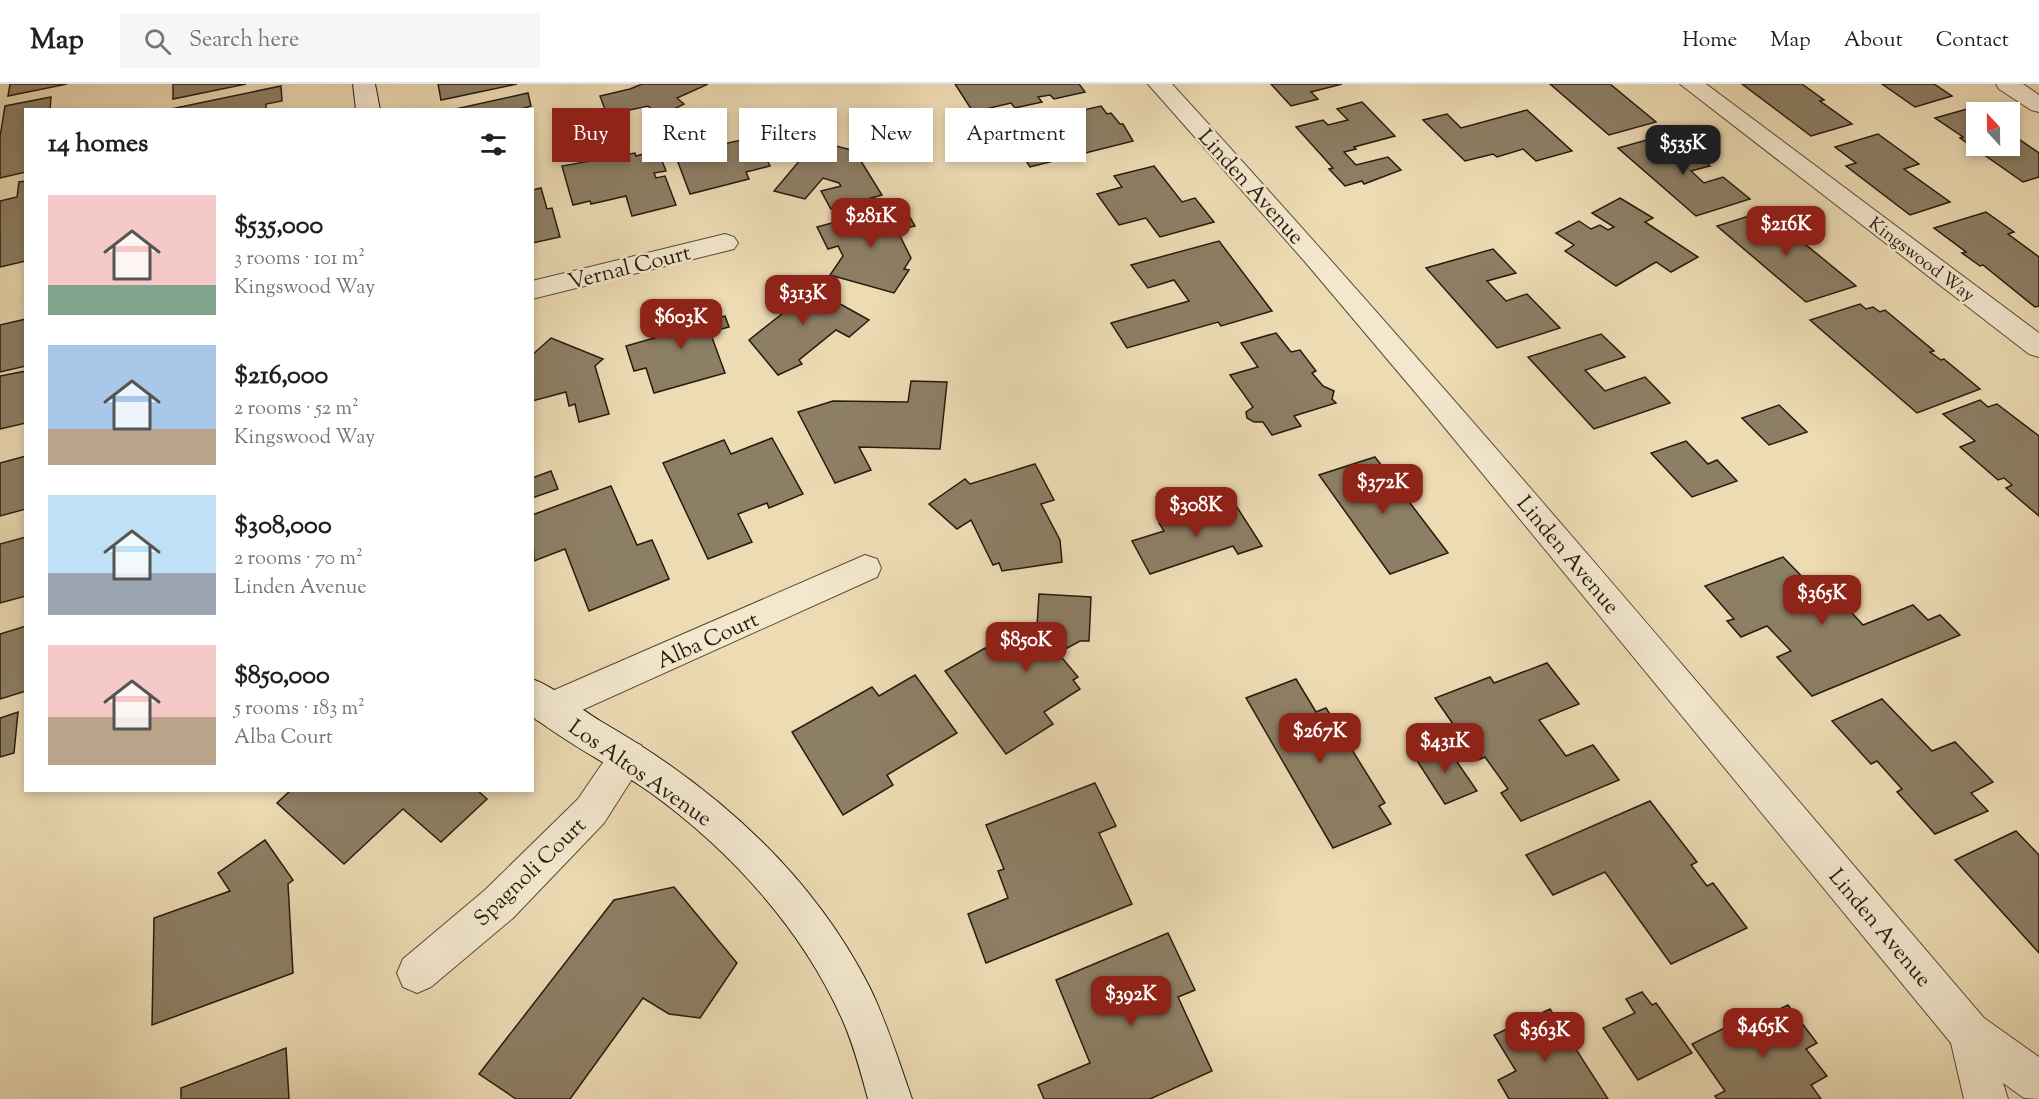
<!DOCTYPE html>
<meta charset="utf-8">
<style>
body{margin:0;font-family:"Sorts Mill Goudy",serif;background:#f6f6f6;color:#202124;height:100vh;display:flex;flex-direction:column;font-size:22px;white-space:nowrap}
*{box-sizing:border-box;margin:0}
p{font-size:20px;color:#757577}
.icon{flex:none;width:33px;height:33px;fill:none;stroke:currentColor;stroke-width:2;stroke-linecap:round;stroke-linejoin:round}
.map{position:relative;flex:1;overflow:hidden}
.side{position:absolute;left:24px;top:24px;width:510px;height:684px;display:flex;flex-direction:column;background:#fff;border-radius:0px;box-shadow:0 3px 9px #0003}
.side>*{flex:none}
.banner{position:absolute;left:552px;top:24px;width:570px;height:54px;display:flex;gap:12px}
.needle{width:39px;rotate:338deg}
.buttons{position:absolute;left:1966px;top:18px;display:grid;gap:12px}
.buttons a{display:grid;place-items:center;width:54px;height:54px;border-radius:0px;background:#fff;box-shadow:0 3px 9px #0003;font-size:30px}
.price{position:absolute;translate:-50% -51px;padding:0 14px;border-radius:12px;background:#8f2418;color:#fff;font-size:20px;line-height:39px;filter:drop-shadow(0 2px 3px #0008)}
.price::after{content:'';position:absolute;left:50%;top:36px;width:18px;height:14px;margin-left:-9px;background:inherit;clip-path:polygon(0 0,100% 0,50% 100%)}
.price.active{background:#222;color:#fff}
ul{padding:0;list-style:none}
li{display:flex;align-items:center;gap:18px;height:150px;padding:0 24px}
li span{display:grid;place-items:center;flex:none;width:168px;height:120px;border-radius:0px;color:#555}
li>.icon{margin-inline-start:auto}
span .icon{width:72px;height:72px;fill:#fffc;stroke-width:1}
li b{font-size:26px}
h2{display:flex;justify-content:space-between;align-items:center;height:72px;padding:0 24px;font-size:26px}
.chip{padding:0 21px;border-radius:0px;background:#fff;box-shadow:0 3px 9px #0003;font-size:21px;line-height:54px}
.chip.active{background:#8f2418;color:#fff}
header{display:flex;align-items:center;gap:36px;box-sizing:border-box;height:84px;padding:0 30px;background:#fff;border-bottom:2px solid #e0e0e0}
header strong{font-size:28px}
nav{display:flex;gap:33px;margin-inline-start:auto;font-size:21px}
.search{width:420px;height:54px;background:#f6f6f6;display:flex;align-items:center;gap:15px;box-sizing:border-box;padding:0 21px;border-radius:0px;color:#757577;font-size:22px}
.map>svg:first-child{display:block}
.building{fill:#8d7f65;stroke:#251b0f;stroke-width:1.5}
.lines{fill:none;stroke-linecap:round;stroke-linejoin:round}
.street-casing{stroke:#574b38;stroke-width:2}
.secondary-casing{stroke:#251b0f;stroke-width:2}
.street{fill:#f3e8ce;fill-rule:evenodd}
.secondary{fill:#f3e8ce;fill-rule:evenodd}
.labels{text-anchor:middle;stroke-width:5;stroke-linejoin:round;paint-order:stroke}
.far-street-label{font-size:18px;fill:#251b0f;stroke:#f3e8ce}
.street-label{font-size:22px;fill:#251b0f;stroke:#f3e8ce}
</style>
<header>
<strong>Map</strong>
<div class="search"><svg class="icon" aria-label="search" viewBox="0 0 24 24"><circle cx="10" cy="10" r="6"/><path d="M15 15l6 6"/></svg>Search here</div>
<nav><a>Home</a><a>Map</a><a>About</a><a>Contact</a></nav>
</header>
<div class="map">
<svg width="2039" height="1015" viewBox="0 0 2039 1015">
<rect width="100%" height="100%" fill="#eddbb4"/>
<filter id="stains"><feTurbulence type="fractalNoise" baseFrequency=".00333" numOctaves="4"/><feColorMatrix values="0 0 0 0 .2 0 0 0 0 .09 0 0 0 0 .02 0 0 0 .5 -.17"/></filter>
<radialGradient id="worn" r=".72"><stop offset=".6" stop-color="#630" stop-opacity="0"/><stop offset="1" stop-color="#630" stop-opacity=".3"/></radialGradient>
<!-- building -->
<g class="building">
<path d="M 10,0 L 67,0 L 8,12 Z"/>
<path d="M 173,0 L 246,0 L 173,15 Z"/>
<path d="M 438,0 L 517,0 L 441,16 Z"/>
<path d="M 642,0 L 708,0 L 677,14 L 684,20 L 660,32 L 648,22 L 607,31 L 600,12 L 630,5 Z"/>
<path d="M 955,0 L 1079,0 L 1085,8 L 1054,15 L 1050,11 L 1038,13 L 1042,18 L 1015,24 L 1011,19 L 973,28 Z"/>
<path d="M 1271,0 L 1342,0 L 1311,8 L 1318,15 L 1291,22 Z"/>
<path d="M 1550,0 L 1610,0 L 1656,38 L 1609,51 Z"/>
<path d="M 1742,0 L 1802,0 L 1824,16 L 1820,17 L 1852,40 L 1811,52 Z"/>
<path d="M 1882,0 L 1934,0 L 1952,12 L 1915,23 Z"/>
<path d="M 281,2 L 282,17 L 266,20 L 266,26 L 166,26 Z"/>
<path d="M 528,9 L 531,22 L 518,26 L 451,26 Z"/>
<path d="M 51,13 L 50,26 L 26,26 L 26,88 L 0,94 L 0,53 L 5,22 Z"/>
<path d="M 1362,18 L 1395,52 L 1354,63 L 1356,65 L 1344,68 L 1356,81 L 1388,73 L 1401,86 L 1364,100 L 1362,97 L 1345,102 L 1329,85 L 1333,84 L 1296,43 L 1323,36 L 1328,41 L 1348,36 L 1337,25 Z"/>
<path d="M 1101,22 L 1107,30 L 1111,29 L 1120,40 L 1123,40 L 1133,57 L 1030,83 L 1005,44 Z"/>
<path d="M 1974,23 L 1983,28 L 1977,28 L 1977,62 L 2010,62 L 2010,49 L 2039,69 L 2039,93 L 2023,98 L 1960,54 L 1963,53 L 1935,34 Z"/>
<path d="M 1527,26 L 1572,67 L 1536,77 L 1523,65 L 1497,73 L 1493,70 L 1465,77 L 1423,36 L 1447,30 L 1461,44 Z"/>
<path d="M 780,40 L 790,61 L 763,68 L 770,82 L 746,88 L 749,95 L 690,110 L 670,57 L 704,49 L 710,63 L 751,54 L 749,48 Z"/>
<path d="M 1878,50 L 1919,80 L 1904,85 L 1950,118 L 1910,131 L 1846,82 L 1856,79 L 1835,63 Z"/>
<path d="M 1650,55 L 1661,64 L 1682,59 L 1710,82 L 1691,87 L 1704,99 L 1723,93 L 1750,115 L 1696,132 L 1618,64 Z"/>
<path d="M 816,57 L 863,69 L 859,74 L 882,111 L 831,125 L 821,107 L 841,102 L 839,99 L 823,94 L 805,115 L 774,107 Z"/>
<path d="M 635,69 L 636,72 L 647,69 L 649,75 L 660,72 L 666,87 L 654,89 L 656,94 L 665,92 L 676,121 L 632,132 L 626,112 L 591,120 L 590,117 L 573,121 L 562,82 Z"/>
<path d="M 1154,82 L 1182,118 L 1195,114 L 1214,138 L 1160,153 L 1146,134 L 1119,141 L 1097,110 L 1122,103 L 1114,92 Z"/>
<path d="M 26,97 L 26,177 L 0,183 L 0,117 L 17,113 L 19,98 Z"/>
<path d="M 541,104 L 547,125 L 552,124 L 560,153 L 532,159 L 532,106 Z"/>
<path d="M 1620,114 L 1653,134 L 1645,138 L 1698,173 L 1671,188 L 1656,178 L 1616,202 L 1565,167 L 1574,161 L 1556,149 L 1579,137 L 1591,145 L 1600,141 L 1608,146 L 1614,143 L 1592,129 Z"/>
<path d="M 905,125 L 915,142 L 897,146 L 911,174 L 904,185 L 909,186 L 894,209 L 830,191 L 843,172 L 838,162 L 828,165 L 817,143 L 862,131 L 864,135 Z"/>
<path d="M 1765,127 L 1856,202 L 1806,218 L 1717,142 Z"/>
<path d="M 1986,128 L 2014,148 L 2008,150 L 2039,173 L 2039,222 L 2035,223 L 1983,181 L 1980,182 L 1962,169 L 1966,168 L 1934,144 Z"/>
<path d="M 1219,157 L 1272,227 L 1221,242 L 1218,238 L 1127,264 L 1111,239 L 1189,217 L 1174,196 L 1148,204 L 1131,181 Z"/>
<path d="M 1493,165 L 1516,189 L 1487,197 L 1506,217 L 1527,210 L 1560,244 L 1497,264 L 1426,184 Z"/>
<path d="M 789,197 L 825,206 L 822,210 L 869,236 L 849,253 L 836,246 L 799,276 L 802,280 L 778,291 L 749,256 L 788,225 L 772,221 Z"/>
<path d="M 704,217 L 711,235 L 725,232 L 729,243 L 710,248 L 725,289 L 654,309 L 646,284 L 634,287 L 626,262 L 672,249 L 665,228 Z"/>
<path d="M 1860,220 L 1866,225 L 1873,223 L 1880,228 L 1885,226 L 1934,267 L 1930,268 L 1941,276 L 1944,275 L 1980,305 L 1917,329 L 1810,236 Z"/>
<path d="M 26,235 L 26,282 L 0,288 L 0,241 Z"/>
<path d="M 1276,249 L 1291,268 L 1300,266 L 1316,287 L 1312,289 L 1323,302 L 1334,307 L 1332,315 L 1336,319 L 1294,332 L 1301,342 L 1272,351 L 1263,338 L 1254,338 L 1247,334 L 1246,328 L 1253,323 L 1230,291 L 1258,283 L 1241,259 Z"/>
<path d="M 1601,250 L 1625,273 L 1585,286 L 1605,307 L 1645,293 L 1670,319 L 1594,345 L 1528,273 Z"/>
<path d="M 551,254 L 603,275 L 595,282 L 609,330 L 579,338 L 575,320 L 569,322 L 566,308 L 532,317 L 532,271 Z"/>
<path d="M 26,287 L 26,339 L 0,345 L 0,292 Z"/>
<path d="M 911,297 L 947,298 L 940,365 L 859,363 L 871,386 L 835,399 L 798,328 L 833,317 L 908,318 Z"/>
<path d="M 1980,316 L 1988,323 L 1997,320 L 2039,352 L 2039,432 L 2006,404 L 2012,401 L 2004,394 L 1998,396 L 1960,363 L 1975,357 L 1943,330 Z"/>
<path d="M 1779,321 L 1807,348 L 1769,361 L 1742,334 Z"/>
<path d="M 772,354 L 803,410 L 769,424 L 767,419 L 738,430 L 752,458 L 708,475 L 663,379 L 724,356 L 731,370 Z"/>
<path d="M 1686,357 L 1708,380 L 1717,376 L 1737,397 L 1692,413 L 1651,369 Z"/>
<path d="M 26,372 L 26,425 L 0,432 L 0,379 Z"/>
<path d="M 1375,373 L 1448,469 L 1390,490 L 1319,391 Z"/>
<path d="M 1035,380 L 1054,416 L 1041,420 L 1060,456 L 1062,478 L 1002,487 L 999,479 L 993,481 L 971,436 L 957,445 L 929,420 L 965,395 L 970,400 Z"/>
<path d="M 551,387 L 558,405 L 532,414 L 532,394 Z"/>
<path d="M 611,402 L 637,461 L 652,456 L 669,495 L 589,527 L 565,465 L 534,477 L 532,431 Z"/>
<path d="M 1233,417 L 1262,462 L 1238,470 L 1233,462 L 1150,490 L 1132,457 L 1164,447 L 1159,439 L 1183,431 L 1188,439 L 1213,430 L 1210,425 Z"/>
<path d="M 26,453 L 26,512 L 0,519 L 0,460 Z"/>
<path d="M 1783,473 L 1817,508 L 1828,503 L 1863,541 L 1913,521 L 1928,536 L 1940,531 L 1960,551 L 1812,612 L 1777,573 L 1791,567 L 1767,542 L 1741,553 L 1727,537 L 1734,535 L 1705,502 Z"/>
<path d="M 1039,510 L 1091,513 L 1089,557 L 1080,557 L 1058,569 L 1078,593 L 1073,596 L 1080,605 L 1044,628 L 1053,640 L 1006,670 L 945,587 L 985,564 L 989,570 L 1037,542 Z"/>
<path d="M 26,542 L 26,607 L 0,615 L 0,550 Z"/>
<path d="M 1547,579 L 1579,620 L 1539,636 L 1566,672 L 1593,661 L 1619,696 L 1521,737 L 1501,709 L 1508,705 L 1485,673 L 1478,676 L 1435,614 L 1490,593 L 1494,599 Z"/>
<path d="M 915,591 L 957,649 L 887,691 L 893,701 L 843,731 L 792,648 L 872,603 L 879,612 Z"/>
<path d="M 1296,595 L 1316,628 L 1326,624 L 1385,719 L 1379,722 L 1391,740 L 1333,764 L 1246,614 Z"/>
<path d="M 1882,615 L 1932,667 L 1955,658 L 1993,698 L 1971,709 L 1988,727 L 1935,750 L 1897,708 L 1902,705 L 1877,677 L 1871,680 L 1832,637 Z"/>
<path d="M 18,628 L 14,669 L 0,673 L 0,634 Z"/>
<path d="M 1444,659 L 1477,707 L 1445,720 L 1414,672 Z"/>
<path d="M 1095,699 L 1116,742 L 1099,749 L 1132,820 L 986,879 L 968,830 L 1008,814 L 998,787 L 1004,785 L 986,741 Z"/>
<path d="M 291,706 L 477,706 L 487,715 L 441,758 L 403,725 L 344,780 L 277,719 Z"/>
<path d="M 1650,717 L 1697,778 L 1691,781 L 1707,802 L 1713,799 L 1747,844 L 1671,880 L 1605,788 L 1553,811 L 1526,771 Z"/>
<path d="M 2016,747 L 2039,771 L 2039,869 L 1955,776 Z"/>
<path d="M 265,756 L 293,796 L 288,800 L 293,889 L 152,941 L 154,834 L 230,807 L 218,789 Z"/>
<path d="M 674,803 L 737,879 L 700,934 L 669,930 L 643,914 L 570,1015 L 516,1015 L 479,990 L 614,816 Z"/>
<path d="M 1168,849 L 1195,906 L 1178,913 L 1212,987 L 1150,1015 L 1044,1015 L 1038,1001 L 1090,979 L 1056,896 Z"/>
<path d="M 1642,908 L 1652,921 L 1656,919 L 1692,969 L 1638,996 L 1603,944 L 1635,929 L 1626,915 Z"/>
<path d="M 1788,921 L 1817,959 L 1806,965 L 1827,992 L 1811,1001 L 1821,1015 L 1717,1015 L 1715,1012 L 1725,1007 L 1692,960 L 1747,933 L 1751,939 Z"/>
<path d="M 1550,925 L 1608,1015 L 1509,1015 L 1498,996 L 1516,987 L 1494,951 Z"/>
<path d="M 286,964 L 289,1015 L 181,1015 L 181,1004 Z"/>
</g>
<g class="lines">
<!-- street casing -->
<g class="street-casing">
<g id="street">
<path d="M 1148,0 L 1172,0 C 1450,304 1716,621 1984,934 L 2039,973 L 2039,1015 L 2024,1014 L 2003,999 L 2008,1015 L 1964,1015 L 1951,959 L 1431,327 L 1306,179 Z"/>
<path d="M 1680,0 L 1706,0 L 2039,249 L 2039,273 L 2029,270 Z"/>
<path d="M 1996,0 L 2023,0 L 2039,11 L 2039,28 L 2031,26 L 1999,5 Z"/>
<path d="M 725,150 L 734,153 L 738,159 L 734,165 L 532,215 L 532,197 Z"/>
<path d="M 865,471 L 877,475 L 881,484 L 877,493 L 560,636 L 548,641 L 536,636 L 532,630 L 536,614 Z"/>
<path d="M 628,656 L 641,661 L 646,673 L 604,739 L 513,834 L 431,903 L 417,909 L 403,903 L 397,889 L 403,875 L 485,806 L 578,715 L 615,661 Z"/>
</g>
</g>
<!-- secondary casing -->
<g class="secondary-casing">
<g id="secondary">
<path d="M 353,0 L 375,0 L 380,26 L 356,26 Z"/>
<path d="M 532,595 C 555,603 580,625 602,638 C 713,702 811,788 870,904 C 887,939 899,978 912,1015 L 868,1015 C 861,989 854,962 843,937 C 803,846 731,767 651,709 C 613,682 569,661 532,632 Z"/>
</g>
</g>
<!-- street -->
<use href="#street" class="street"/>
<!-- secondary -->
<use href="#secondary" class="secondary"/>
</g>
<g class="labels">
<!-- far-street labels -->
<g class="far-street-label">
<text transform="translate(1922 175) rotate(37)" y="6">Kingswood Way</text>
</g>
<!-- street labels -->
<g class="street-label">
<text transform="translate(1252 102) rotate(48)" y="8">Linden Avenue</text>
<text transform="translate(629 182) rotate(-14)" y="8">Vernal Court</text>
<text transform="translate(1569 470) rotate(50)" y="8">Linden Avenue</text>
<text transform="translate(707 555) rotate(-24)" y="8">Alba Court</text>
<text transform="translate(641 688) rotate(35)" y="8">Los Altos Avenue</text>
<text transform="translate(529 787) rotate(-44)" y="8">Spagnoli Court</text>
<text transform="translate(1881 843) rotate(50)" y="8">Linden Avenue</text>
</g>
</g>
<rect width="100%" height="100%" filter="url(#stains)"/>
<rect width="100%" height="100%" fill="url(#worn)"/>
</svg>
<div class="buttons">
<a><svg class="needle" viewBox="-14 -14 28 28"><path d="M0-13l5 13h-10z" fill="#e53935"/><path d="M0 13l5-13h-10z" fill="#757577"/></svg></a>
</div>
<b class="price active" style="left:1683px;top:92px">$535K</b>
<b class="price" style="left:871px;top:165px">$281K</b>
<b class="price" style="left:1786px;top:173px">$216K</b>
<b class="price" style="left:803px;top:242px">$313K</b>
<b class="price" style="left:681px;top:266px">$603K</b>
<b class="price" style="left:1383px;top:431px">$372K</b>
<b class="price" style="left:1196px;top:454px">$308K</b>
<b class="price" style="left:1822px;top:542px">$365K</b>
<b class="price" style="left:1026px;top:589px">$850K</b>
<b class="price" style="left:1320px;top:680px">$267K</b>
<b class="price" style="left:1445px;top:690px">$431K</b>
<b class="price" style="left:1131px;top:943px">$392K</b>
<b class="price" style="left:1763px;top:975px">$465K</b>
<b class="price" style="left:1545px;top:979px">$363K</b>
<div class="banner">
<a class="chip active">Buy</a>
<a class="chip">Rent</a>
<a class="chip">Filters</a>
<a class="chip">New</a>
<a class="chip">Apartment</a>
</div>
<section class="side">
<h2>14 homes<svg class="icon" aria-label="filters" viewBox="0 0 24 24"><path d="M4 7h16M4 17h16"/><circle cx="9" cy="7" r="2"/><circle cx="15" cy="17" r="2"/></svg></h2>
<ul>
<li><span style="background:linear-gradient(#f6c9c9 75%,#7fa58c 0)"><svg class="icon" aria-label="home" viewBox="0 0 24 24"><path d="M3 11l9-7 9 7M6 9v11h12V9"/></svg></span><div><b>$535,000</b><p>3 rooms · 101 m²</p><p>Kingswood Way</p></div></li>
<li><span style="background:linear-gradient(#a9c7e8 70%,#b9a48a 0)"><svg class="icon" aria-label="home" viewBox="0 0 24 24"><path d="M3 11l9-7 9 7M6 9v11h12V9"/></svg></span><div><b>$216,000</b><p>2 rooms · 52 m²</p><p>Kingswood Way</p></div></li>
<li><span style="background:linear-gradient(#bfe0f5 65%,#9aa5b1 0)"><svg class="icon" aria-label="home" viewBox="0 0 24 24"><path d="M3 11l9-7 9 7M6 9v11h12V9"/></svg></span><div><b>$308,000</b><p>2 rooms · 70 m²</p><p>Linden Avenue</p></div></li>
<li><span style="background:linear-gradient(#f6c9c9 60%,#b9a48a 0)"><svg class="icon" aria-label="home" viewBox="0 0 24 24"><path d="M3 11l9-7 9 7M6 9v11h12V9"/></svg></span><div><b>$850,000</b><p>5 rooms · 183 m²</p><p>Alba Court</p></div></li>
</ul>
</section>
</div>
